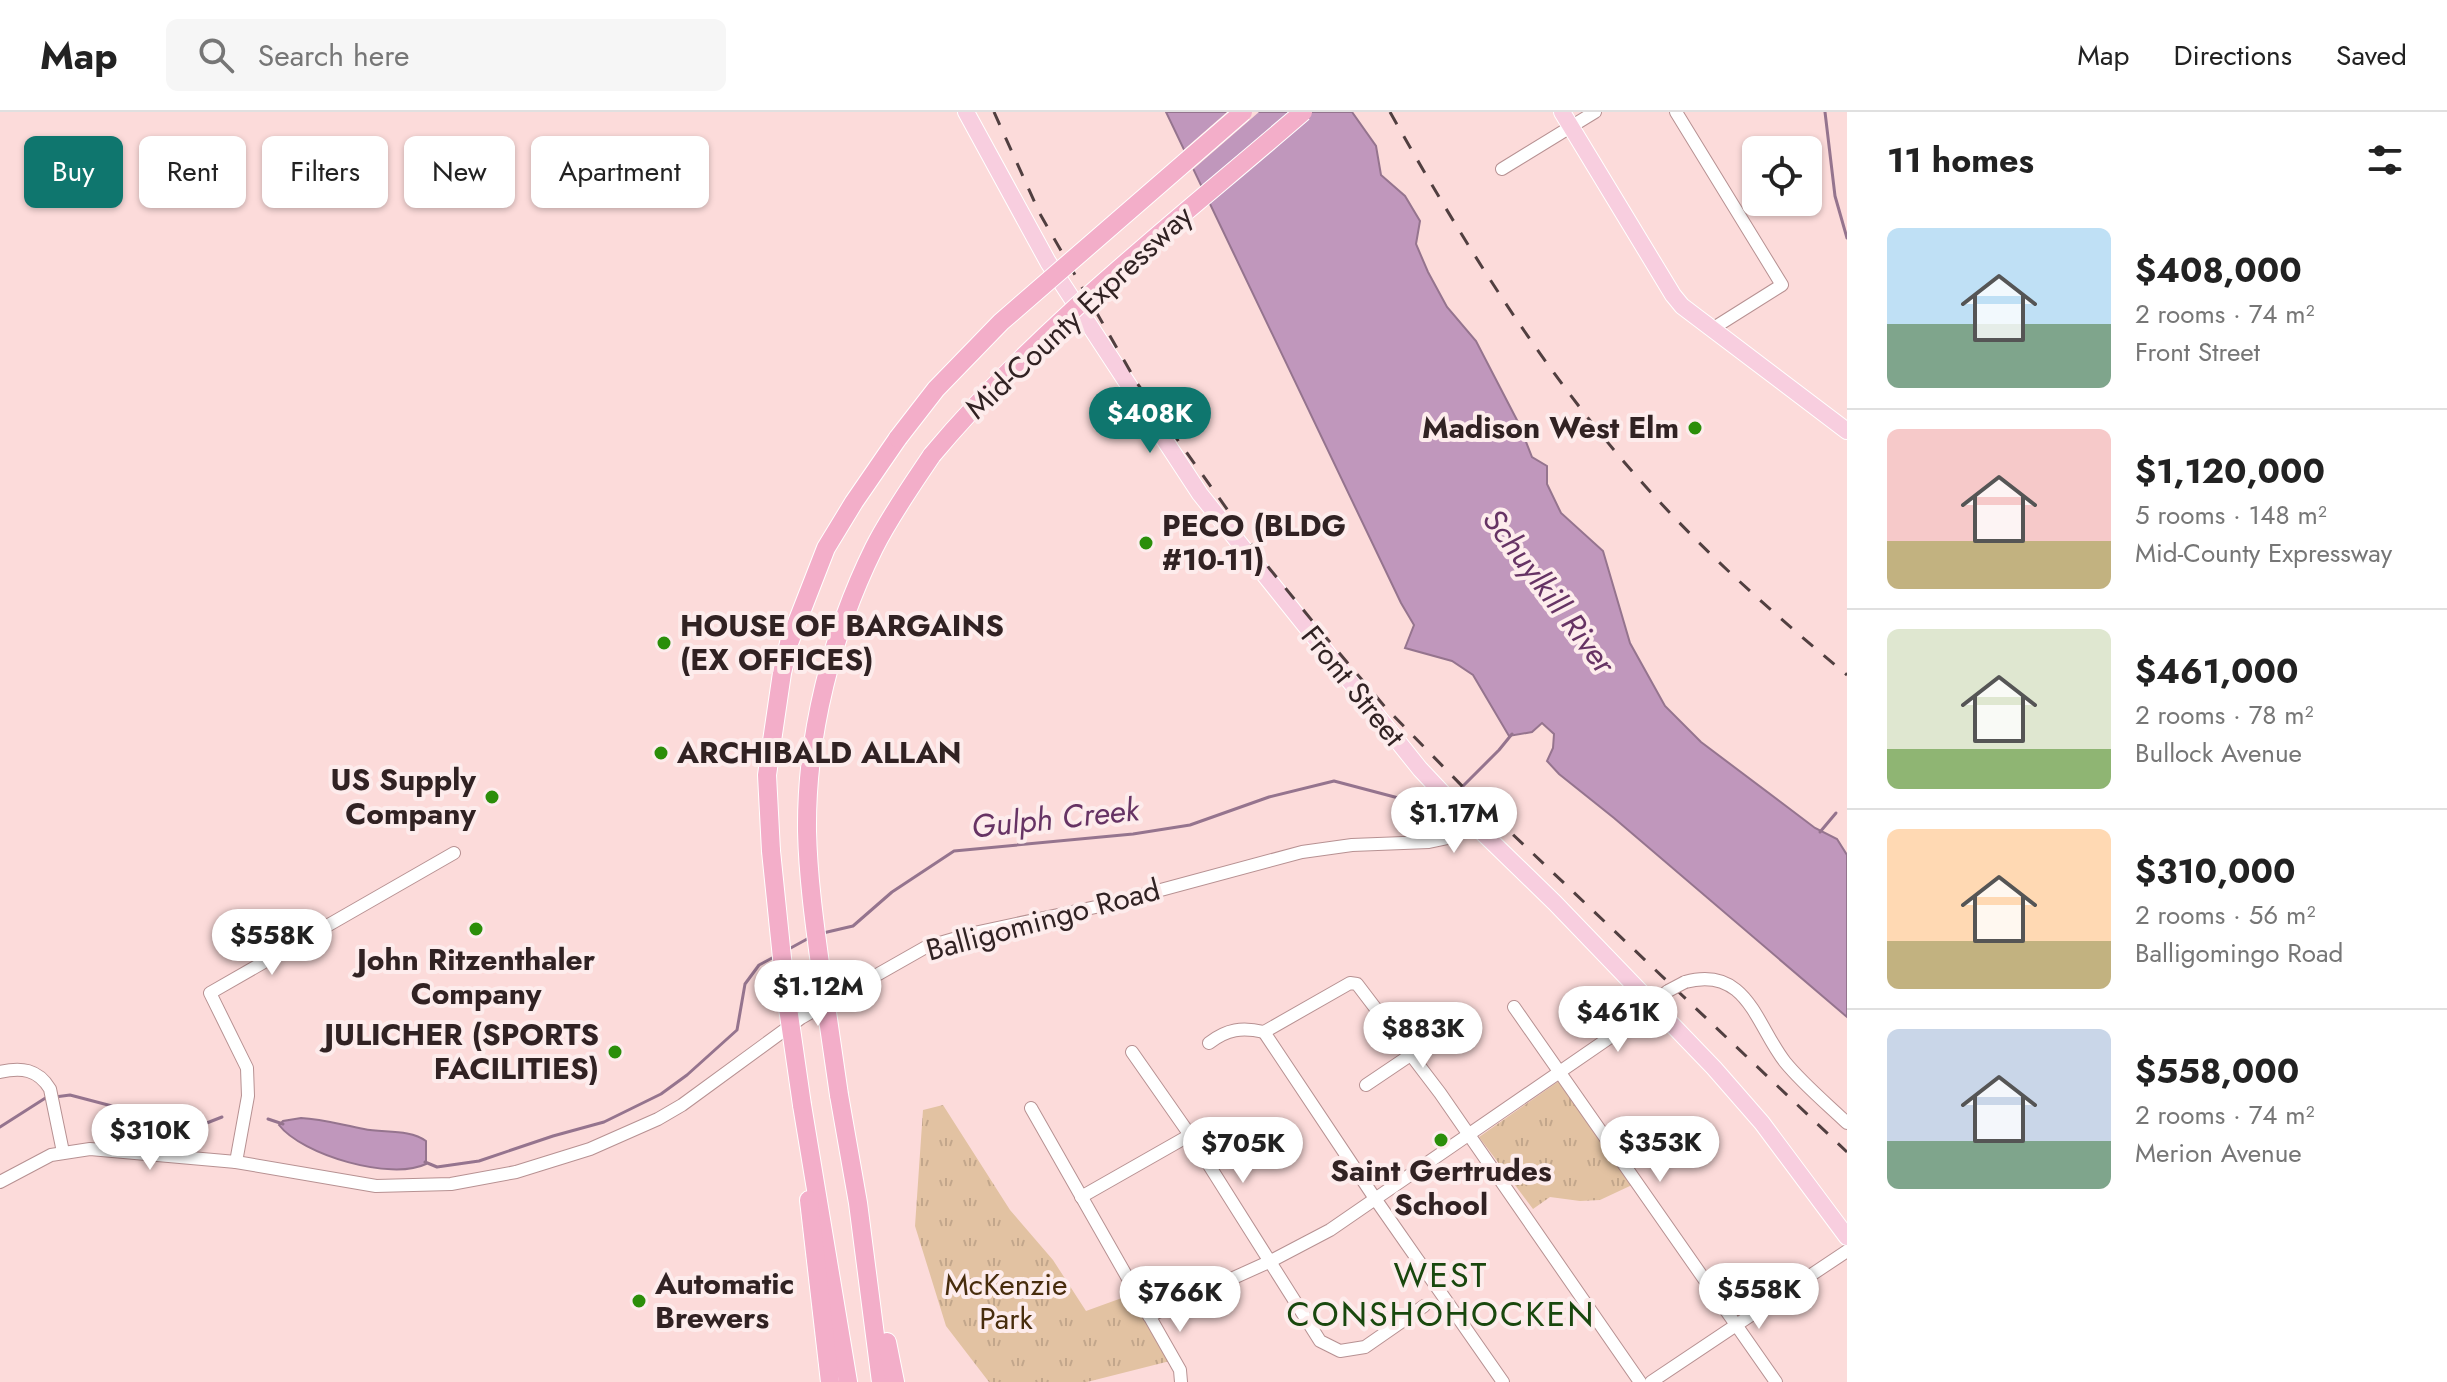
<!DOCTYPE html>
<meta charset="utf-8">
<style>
body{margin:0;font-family:Jost,sans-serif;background:#f6f6f6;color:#222;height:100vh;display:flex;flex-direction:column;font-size:30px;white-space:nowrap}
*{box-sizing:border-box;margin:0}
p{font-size:26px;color:#767676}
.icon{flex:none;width:44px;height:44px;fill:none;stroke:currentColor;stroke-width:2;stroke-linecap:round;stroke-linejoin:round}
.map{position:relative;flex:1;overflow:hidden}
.sheet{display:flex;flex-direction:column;background:#fff;width:600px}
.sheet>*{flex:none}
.top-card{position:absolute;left:24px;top:24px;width:760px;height:72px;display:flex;gap:16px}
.fabs{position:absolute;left:1742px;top:24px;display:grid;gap:16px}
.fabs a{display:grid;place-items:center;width:80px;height:80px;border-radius:12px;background:#fff;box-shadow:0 2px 6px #0004;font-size:40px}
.price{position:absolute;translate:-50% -68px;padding:0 18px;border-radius:28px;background:#fff;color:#222;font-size:26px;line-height:52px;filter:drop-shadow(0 2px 4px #0008)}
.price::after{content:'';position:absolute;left:50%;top:48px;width:24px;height:18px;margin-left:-12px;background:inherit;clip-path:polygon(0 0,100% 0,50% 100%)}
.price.selected{background:#0f766e;color:#fff}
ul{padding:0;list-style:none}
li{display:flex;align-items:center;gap:24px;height:200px;padding:0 40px}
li+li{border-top:2px solid #e0e0e0}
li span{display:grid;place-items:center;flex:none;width:224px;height:160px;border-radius:12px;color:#555}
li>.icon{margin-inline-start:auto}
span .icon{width:96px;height:96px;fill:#fffc;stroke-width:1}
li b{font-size:34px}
h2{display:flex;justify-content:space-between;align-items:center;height:96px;padding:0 40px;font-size:34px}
.pill{padding:0 28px;border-radius:12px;background:#fff;box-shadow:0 2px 6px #0004;font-size:28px;line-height:72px}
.pill.selected{background:#0f766e;color:#fff}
header{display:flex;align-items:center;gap:48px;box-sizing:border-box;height:112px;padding:0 40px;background:#fff;border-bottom:2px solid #e0e0e0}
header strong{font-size:38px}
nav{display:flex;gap:44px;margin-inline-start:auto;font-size:28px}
.search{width:560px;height:72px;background:#f6f6f6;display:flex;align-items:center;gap:20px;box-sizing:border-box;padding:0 28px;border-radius:12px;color:#767676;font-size:30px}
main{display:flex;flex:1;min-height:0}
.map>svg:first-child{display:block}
.park{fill:url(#park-tufts)}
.water{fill:#c097bc;stroke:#95748e;stroke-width:2}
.pier{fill:#fcdbda}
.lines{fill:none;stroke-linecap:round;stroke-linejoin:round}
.stream{stroke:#95748e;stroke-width:3}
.minor-casing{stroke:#b79192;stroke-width:14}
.major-casing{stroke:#fff;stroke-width:18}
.highway-casing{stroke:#fff;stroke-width:20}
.minor{stroke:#fff;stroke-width:12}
.major{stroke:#f8cedf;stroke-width:16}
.highway{stroke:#f3aec9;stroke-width:18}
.rail{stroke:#513f40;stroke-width:3;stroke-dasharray:14 14;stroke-linecap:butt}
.minor-bridge-casing{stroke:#b79192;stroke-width:14;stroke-linecap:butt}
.highway-bridge-casing{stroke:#fff;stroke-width:20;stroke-linecap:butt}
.minor-bridge{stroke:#fff;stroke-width:12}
.highway-bridge{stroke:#f3aec9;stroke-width:18}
.poi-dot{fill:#2b8e09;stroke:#fdecec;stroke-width:3}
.labels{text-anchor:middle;stroke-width:8;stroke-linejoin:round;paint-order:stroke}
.street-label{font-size:30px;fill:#312223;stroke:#fdecec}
.poi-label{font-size:30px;font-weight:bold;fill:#312223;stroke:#fdecec;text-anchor:start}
.park-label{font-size:30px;fill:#482d0d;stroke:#fdecec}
.water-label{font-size:32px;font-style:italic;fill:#663364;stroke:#fdecec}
.quarter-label{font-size:34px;letter-spacing:2px;fill:#19480e;stroke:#fdecec}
</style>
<header>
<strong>Map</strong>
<div class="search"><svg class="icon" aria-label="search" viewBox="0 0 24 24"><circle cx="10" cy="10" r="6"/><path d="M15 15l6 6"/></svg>Search here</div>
<nav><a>Map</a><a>Directions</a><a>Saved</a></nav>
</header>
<main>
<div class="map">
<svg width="1847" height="1270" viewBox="0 0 1847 1270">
<defs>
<pattern id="park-tufts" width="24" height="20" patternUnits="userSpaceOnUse" patternTransform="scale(2)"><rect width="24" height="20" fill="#e2c2a2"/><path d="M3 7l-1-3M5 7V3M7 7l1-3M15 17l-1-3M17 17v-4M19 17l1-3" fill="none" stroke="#c2a68b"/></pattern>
</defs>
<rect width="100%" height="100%" fill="#fcdbda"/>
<!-- park -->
<g class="park">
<path d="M 1559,969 L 1632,1073 L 1600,1088 L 1580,1089 L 1550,1085 L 1533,1097 L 1479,1025 Z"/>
<path d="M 943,993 L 1010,1098 L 1053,1148 L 1086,1199 L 1130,1183 L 1170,1249 L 1087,1270 L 989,1270 L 946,1214 L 915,1114 L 923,998 Z"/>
</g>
<!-- water -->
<g class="water">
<path d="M 1166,0 L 1352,0 L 1376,34 L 1381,63 L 1405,84 L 1420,109 L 1416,132 L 1428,160 L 1447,195 L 1476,229 L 1519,312 L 1532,345 L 1547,354 L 1547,372 L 1561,401 L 1603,439 L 1630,531 L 1665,594 L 1701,630 L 1815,716 L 1837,727 L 1847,743 L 1847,905 L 1614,706 L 1559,662 L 1547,649 L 1553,636 L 1554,622 L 1542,611 L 1532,620 L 1509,624 L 1473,563 L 1452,549 L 1405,536 L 1414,513 L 1401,491 Z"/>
<path d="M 301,1006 C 323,1007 342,1013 364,1017 C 383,1021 410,1017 426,1029 L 426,1052 C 391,1069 302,1043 279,1013 L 283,1009 Z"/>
</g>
<!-- pier -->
<path class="pier" d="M 1227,0 L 1259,0 L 1190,60 L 1180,41 Z"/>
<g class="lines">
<!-- stream -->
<g class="stream">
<path d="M 1825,0 L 1835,84 L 1847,126"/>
<path d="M 1454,683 L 1499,638 L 1512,622"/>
<path d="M 1820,720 L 1836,701"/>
<path d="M 823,821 L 853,814 L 892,780 L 954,739 L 1133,722 L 1190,713 L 1269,685 L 1334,669 L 1406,688 L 1428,689 L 1439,687"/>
<path d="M 787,838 L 809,826"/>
<path d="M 55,985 L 70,983 L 112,994 L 138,1015 L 161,1029 L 222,1005"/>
<path d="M 268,1007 L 283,1012"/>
<path d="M 0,1015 L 47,985"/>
<path d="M 425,1050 L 437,1055 L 479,1049 L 553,1024 L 604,1010 L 661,982 L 687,963 L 737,918 L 745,872 L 759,853 L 774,845"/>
</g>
<!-- minor casing -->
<g class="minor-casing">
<g id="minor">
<path d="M 1676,0 L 1782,173 L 1712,217"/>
<path d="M 1502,57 L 1595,0"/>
<path d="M 1685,870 C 1747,853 1756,913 1785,950 C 1803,972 1826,991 1847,1011"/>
<path d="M 1514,895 L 1776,1270"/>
<path d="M 1264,920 L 1376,1088 L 1503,1270"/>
<path d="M 1209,931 C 1227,917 1242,915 1264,920 L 1350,871 L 1357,872 L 1440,981 L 1640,1270"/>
<path d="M 1132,940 L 1190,1023 L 1320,1229 L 1340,1239 L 1365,1235 L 1424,1194"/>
<path d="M 0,960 C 21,955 38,957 50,977 L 63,1040"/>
<path d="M 1366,973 L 1458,911"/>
<path d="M 1031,996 L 1180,1258 L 1181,1270"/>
<path d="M 236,1050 L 248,984 L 247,956 L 210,881 L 454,741"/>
<path d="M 0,1070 L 51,1043 L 90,1037 L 236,1050 L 376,1074 L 451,1072 L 516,1060 L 590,1037 L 658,1007 L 682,993 L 801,906 L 926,835 L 974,821 L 1105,793 L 1302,740 L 1352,733 L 1429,730 L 1448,726 L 1475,714"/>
<path d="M 1081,1085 L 1190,1023"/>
<path d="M 1149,1204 L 1271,1149 L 1330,1118 L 1609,926 L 1668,879"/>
<path d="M 1651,1270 L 1847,1139"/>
</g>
</g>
<!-- major casing -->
<g class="major-casing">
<g id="major">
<path d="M 966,0 L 1048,150 L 1200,382 L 1420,657 L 1452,691 L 1555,791 L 1714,956 L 1762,1011 L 1847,1125"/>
<path d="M 1562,0 L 1673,183 L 1682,194 L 1847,319"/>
</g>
</g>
<!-- highway casing -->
<g class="highway-casing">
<g id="highway">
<path d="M 771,739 L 767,663 L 782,561 L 789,531 L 826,436 L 854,390 L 898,326"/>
<path d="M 820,852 C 814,808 808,763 807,719 C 806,623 832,521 874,436 C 890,404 912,373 932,343"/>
<path d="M 839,983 L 858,1091 L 881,1270"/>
<path d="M 802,993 L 848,1270"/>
<path d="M 809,1088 L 830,1270"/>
<path d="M 887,1230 L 895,1270"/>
</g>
</g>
<!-- minor -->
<use href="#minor" class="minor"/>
<!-- major -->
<use href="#major" class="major"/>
<!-- highway -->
<use href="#highway" class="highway"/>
<!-- rail -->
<g class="rail">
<path d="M 994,0 L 1040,102 L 1137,271 L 1269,456 L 1323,522 L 1386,596 L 1465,677 L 1847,1040"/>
<path d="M 1390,0 C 1470,142 1558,284 1672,403 C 1727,461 1786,512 1847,563"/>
</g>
<!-- minor-bridge casing -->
<g class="minor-bridge-casing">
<path id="minor-bridge" d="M 1668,879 L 1685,870"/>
</g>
<!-- highway-bridge casing -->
<g class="highway-bridge-casing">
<g id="highway-bridge">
<path d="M 898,326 L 936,277 L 1001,210 L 1243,0"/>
<path d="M 932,343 C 1039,215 1177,109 1303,0"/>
<path d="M 771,739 L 785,875 L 802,993"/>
<path d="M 820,852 L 839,983"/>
</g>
</g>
<!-- minor-bridge -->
<use href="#minor-bridge" class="minor-bridge"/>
<!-- highway-bridge -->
<use href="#highway-bridge" class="highway-bridge"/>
</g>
<!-- markers -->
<g class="poi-dot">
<circle cx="1695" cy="316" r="8"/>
<circle cx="1146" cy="431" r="8"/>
<circle cx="664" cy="531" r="8"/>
<circle cx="661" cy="641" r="8"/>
<circle cx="492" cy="685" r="8"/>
<circle cx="476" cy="817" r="8"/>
<circle cx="615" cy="940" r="8"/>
<circle cx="1441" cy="1028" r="8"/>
<circle cx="639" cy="1189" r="8"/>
</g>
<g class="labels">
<!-- street labels -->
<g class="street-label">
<text transform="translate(1079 200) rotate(-43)" y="10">Mid-County Expressway</text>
<text transform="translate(1353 574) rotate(51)" y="10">Front Street</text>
<text transform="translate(1043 808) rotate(-15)" y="10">Balligomingo Road</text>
</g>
<!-- poi labels -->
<g class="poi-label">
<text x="1679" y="326" text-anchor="end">Madison West Elm</text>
<text x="1162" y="424">PECO (BLDG<tspan x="1162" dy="34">#10-11)</tspan></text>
<text x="680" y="524">HOUSE OF BARGAINS<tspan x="680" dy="34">(EX OFFICES)</tspan></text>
<text x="677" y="651">ARCHIBALD ALLAN</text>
<text x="476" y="678" text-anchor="end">US Supply<tspan x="476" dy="34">Company</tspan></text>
<text x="476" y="858" text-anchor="middle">John Ritzenthaler<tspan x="476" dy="34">Company</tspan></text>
<text x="599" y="933" text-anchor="end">JULICHER (SPORTS<tspan x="599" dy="34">FACILITIES)</tspan></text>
<text x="1441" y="1069" text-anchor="middle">Saint Gertrudes<tspan x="1441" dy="34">School</tspan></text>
<text x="655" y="1182">Automatic<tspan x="655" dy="34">Brewers</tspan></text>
</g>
<!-- park labels -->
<g class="park-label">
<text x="1006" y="1183">McKenzie<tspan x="1006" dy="34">Park</tspan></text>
</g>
<!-- water labels -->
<g class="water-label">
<text transform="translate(1549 479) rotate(53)" y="11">Schuylkill River</text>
<text transform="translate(1055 706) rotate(-6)" y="11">Gulph Creek</text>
</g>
<!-- quarter labels -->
<g class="quarter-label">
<text x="1441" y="1175">WEST<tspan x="1441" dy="39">CONSHOHOCKEN</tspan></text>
</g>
</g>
</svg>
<div class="fabs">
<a><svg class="icon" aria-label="locate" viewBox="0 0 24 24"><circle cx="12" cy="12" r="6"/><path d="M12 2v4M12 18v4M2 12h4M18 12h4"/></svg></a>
</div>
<b class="price selected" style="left:1150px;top:343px">$408K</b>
<b class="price" style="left:1454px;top:743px">$1.17M</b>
<b class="price" style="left:272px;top:865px">$558K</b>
<b class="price" style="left:818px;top:916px">$1.12M</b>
<b class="price" style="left:1618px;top:942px">$461K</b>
<b class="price" style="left:1423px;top:958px">$883K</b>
<b class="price" style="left:150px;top:1060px">$310K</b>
<b class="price" style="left:1660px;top:1072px">$353K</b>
<b class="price" style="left:1243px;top:1073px">$705K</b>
<b class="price" style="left:1759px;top:1219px">$558K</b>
<b class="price" style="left:1180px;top:1222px">$766K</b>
<div class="top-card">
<a class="pill selected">Buy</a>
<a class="pill">Rent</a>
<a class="pill">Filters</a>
<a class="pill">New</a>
<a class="pill">Apartment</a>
</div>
</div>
<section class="sheet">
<h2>11 homes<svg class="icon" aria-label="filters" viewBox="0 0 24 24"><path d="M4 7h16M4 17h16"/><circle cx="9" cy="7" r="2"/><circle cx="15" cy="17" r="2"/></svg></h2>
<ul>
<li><span style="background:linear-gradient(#bfe0f5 60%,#7fa58c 0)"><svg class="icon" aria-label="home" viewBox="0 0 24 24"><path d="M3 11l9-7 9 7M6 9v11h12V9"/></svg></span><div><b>$408,000</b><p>2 rooms · 74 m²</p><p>Front Street</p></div></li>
<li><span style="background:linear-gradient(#f6c9c9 70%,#c2b280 0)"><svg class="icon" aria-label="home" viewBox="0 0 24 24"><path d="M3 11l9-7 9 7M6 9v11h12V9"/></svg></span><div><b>$1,120,000</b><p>5 rooms · 148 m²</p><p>Mid-County Expressway</p></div></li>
<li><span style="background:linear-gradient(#dfe7d0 75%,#8fb573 0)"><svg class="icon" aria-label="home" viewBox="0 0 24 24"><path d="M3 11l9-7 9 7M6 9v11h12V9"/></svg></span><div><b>$461,000</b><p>2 rooms · 78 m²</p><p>Bullock Avenue</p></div></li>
<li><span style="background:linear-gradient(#ffd9b3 70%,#c2b280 0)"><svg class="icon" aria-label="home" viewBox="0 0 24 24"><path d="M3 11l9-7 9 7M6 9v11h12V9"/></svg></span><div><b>$310,000</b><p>2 rooms · 56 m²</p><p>Balligomingo Road</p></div></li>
<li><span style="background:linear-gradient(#c9d6e8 70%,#7fa58c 0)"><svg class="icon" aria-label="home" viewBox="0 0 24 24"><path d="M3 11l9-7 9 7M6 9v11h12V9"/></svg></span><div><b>$558,000</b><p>2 rooms · 74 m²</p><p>Merion Avenue</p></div></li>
</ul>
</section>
</main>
